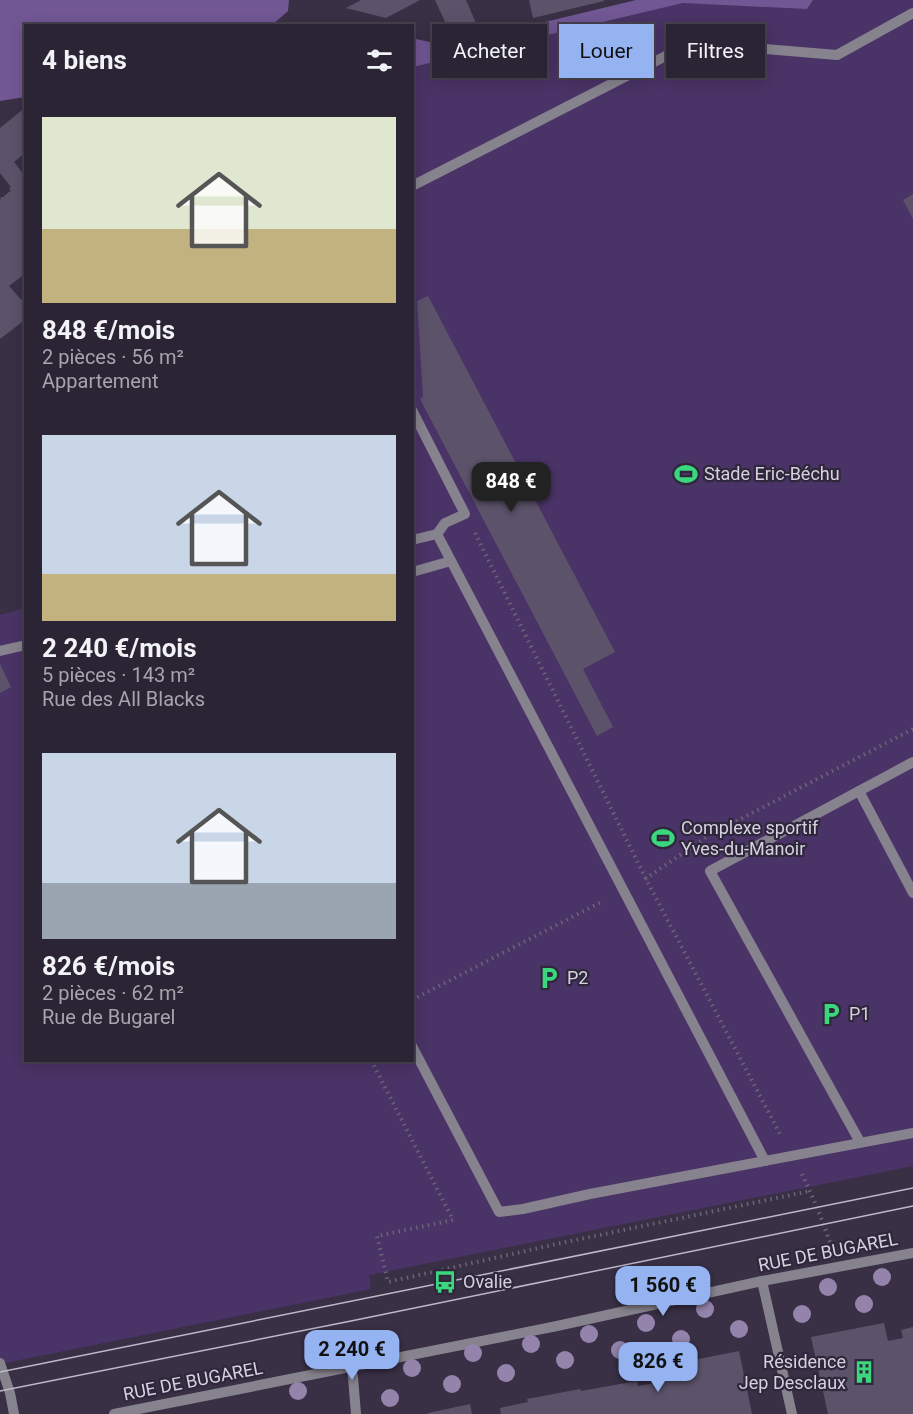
<!DOCTYPE html>
<html lang="fr">
<meta charset="utf-8">
<style>
body{margin:0;font-family:Roboto,sans-serif;background:#373040;color:#f1f3f6;height:100vh;display:flex;flex-direction:column;font-size:22px;white-space:nowrap}
*{box-sizing:border-box;margin:0}
p{font-size:20px;color:#a6a4ac}
.icon{flex:none;width:33px;height:33px;fill:none;stroke:currentColor;stroke-width:2;stroke-linecap:round;stroke-linejoin:round}
.map{position:relative;flex:1;overflow:hidden}
.sheet{position:absolute;left:24px;top:24px;width:390px;height:1038px;display:flex;flex-direction:column;background:#2b2434;border-radius:0px;box-shadow:0 3px 15px #0003,0 0 0 2px #47414f}
.sheet>*{flex:none}
.hud{position:absolute;left:432px;top:24px;width:390px;height:54px;display:flex;gap:12px}
.price{position:absolute;translate:-50% -51px;padding:0 14px;border-radius:12px;background:#95b2f1;color:#111;font-size:20px;line-height:39px;filter:drop-shadow(0 2px 3px #0008)}
.price::after{content:'';position:absolute;left:50%;top:36px;width:18px;height:14px;margin-left:-9px;background:inherit;clip-path:polygon(0 0,100% 0,50% 100%)}
.price.active{background:#222;color:#fff}
ul{padding:0;list-style:none}
li{display:grid;align-content:center;gap:12px;height:318px;padding:0 18px}
li span{display:grid;place-items:center;height:186px;border-radius:0px;color:#555}
li>.icon{margin-inline-start:auto}
span .icon{width:108px;height:108px;fill:#fffc;stroke-width:1}
li b{font-size:26px}
h2{display:flex;justify-content:space-between;align-items:center;height:72px;padding:0 18px;font-size:26px}
.pill{padding:0 21px;border-radius:0px;background:#2b2434;box-shadow:0 3px 15px #0003,0 0 0 2px #47414f;font-size:21px;line-height:54px}
.pill.active{background:#95b2f1;color:#111}
.map>svg:first-child{display:block}
.green{fill:#4a3366}
.forest{fill:#725795}
.building{fill:#5c536a}
.lines{fill:none;stroke-linecap:round;stroke-linejoin:round}
.path{stroke:#6c6477;stroke-width:4;stroke-dasharray:1.5 4.5;stroke-linecap:butt}
.minor{stroke:#87838e;stroke-width:10}
.tram{stroke:#beb8c7;stroke-width:1.5}
.tree{fill:#9484ab}
.labels{text-anchor:middle;stroke-width:4.5;stroke-linejoin:round;paint-order:stroke}
.poi-label{font-size:18px;fill:#d6d1de;stroke:#2f273b;text-anchor:start}
.street-label{font-size:18px;fill:#d6d1de;stroke:#2f273b}
</style>
<div class="map">
<svg width="913" height="1414" viewBox="0 0 913 1414">
<rect width="100%" height="100%" fill="#393046"/>
<!-- green -->
<path class="green" d="M 803,0 L 913,0 L 913,1166 L 369,1275 L 371,1289 L 0,1364 L 0,615 L 25,608 L 26,1060 L 412,1060 L 413,67 L 683,3 L 806,8 Z"/>
<!-- forest -->
<g class="forest">
<path d="M 0,0 L 289,0 L 288,11 L 272,25 L 133,26 L 123,24 L 122,26 L 26,26 L 25,97 L 0,101 Z"/>
<path d="M 636,0 L 813,0 L 807,9 L 683,3 L 413,67 L 413,40 L 416,39 L 457,48 L 520,28 Z"/>
</g>
<!-- building -->
<g class="building">
<path d="M 361,0 L 420,0 L 386,18 L 346,8 Z"/>
<path d="M 435,0 L 466,0 L 482,37 L 457,48 Z"/>
<path d="M 529,0 L 604,0 L 604,1 L 533,18 Z"/>
<path d="M 26,107 L 26,152 L 14,162 L 25,176 L 23,177 L 26,180 L 26,273 L 9,286 L 26,305 L 26,319 L 0,339 L 0,201 L 1,197 L 3,197 L 9,192 L 11,191 L 9,189 L 11,187 L 0,173 L 0,128 Z"/>
<path d="M 913,194 L 913,219 L 903,200 Z"/>
<path d="M 428,296 L 615,652 L 583,669 L 613,727 L 597,736 L 420,399 L 423,397 L 417,301 Z"/>
<path d="M 0,664 L 11,687 L 0,693 Z"/>
<path d="M 884,1323 L 888,1341 L 903,1338 L 901,1330 L 913,1327 L 913,1414 L 828,1414 L 811,1337 Z"/>
<path d="M 739,1351 L 752,1414 L 501,1414 L 500,1408 L 528,1402 L 527,1399 L 580,1389 L 581,1391 L 637,1381 L 638,1386 L 666,1381 L 663,1366 Z"/>
<path d="M 470,1404 L 472,1414 L 428,1414 L 428,1413 Z"/>
</g>
<g class="lines">
<!-- path -->
<g class="path">
<path d="M 475,533 L 646,879 L 781,1136"/>
<path d="M 645,879 L 708,836 L 913,729"/>
<path d="M 412,1000 L 603,901"/>
<path d="M 371,1060 L 453,1220 L 377,1236 L 388,1282 L 552,1245 L 810,1191"/>
<path d="M 802,1174 L 817,1207 L 831,1245"/>
</g>
<!-- minor -->
<g class="minor">
<path d="M 412,186 L 691,43 L 837,55 L 913,13"/>
<path d="M 412,410 L 465,514 L 445,523 L 437,534 L 412,540"/>
<path d="M 437,534 L 765,1161"/>
<path d="M 412,572 L 451,561"/>
<path d="M 0,651 L 26,645"/>
<path d="M 859,791 L 913,893"/>
<path d="M 412,1046 L 499,1212 L 523,1209 L 590,1194 L 913,1133"/>
<path d="M 860,1142 L 710,871 L 913,762"/>
<path d="M 762,1281 L 792,1414"/>
<path d="M 0,1363 L 10,1393 L 14,1414"/>
<path d="M 351,1367 L 353,1377 L 356,1414"/>
<path d="M 114,1414 L 557,1326 L 762,1281 L 913,1253"/>
</g>
<!-- tram -->
<g class="tram">
<path d="M 0,1372 L 913,1188"/>
<path d="M 0,1391 L 351,1321 L 913,1206"/>
</g>
</g>
<!-- trees -->
<g class="tree">
<circle cx="882" cy="1277" r="9"/>
<circle cx="828" cy="1287" r="9"/>
<circle cx="864" cy="1304" r="9"/>
<circle cx="705" cy="1309" r="9"/>
<circle cx="802" cy="1314" r="9"/>
<circle cx="646" cy="1323" r="9"/>
<circle cx="739" cy="1329" r="9"/>
<circle cx="589" cy="1334" r="9"/>
<circle cx="681" cy="1339" r="9"/>
<circle cx="531" cy="1344" r="9"/>
<circle cx="620" cy="1350" r="9"/>
<circle cx="473" cy="1353" r="9"/>
<circle cx="565" cy="1360" r="9"/>
<circle cx="412" cy="1368" r="9"/>
<circle cx="506" cy="1373" r="9"/>
<circle cx="452" cy="1384" r="9"/>
<circle cx="298" cy="1391" r="9"/>
<circle cx="390" cy="1398" r="9"/>
</g>
<!-- icons -->
<defs>
<g id="stadium-bare" transform="scale(1.8)"><path d="M0-5a6.5 5 0 1 0 0 10a6.5 5 0 1 0 0-10ZM-3.5-1.8h7v3.6h-7Z" fill="#3bd77e" stroke="#2f273b" stroke-width="2.5" paint-order="stroke"/></g>
<g id="parking-bare" transform="scale(1.8)"><path d="M-3.5-5.5H1a3.5 3.5 0 0 1 0 7H-1V5.5H-3.5ZM-1-3.4V-.6H.8a1.4 1.4 0 0 0 0-2.8Z" fill="#3bd77e" stroke="#2f273b" stroke-width="2.5" paint-order="stroke"/></g>
<g id="bus-bare" transform="scale(1.8)"><path d="M-5-6H5V4H4V6H2V4H-2V6H-4V4H-5ZM-3.5-4V0h7V-4ZM-3.5 1.2v1.5H-2V1.2ZM2 1.2v1.5H3.5V1.2Z" fill="#3bd77e" stroke="#2f273b" stroke-width="2.5" paint-order="stroke"/></g>
<g id="building-bare" transform="scale(1.8)"><path d="M-4-6H4V6H1V3H-1V6H-4ZM-2.5-4.3h1.7v1.8h-1.7ZM.8-4.3h1.7v1.8H.8ZM-2.5-1h1.7V.8h-1.7ZM.8-1h1.7V.8H.8Z" fill="#3bd77e" stroke="#2f273b" stroke-width="2.5" paint-order="stroke"/></g>
</defs>
<g fill-rule="evenodd">
<use href="#stadium-bare" x="686" y="474"/>
<use href="#stadium-bare" x="663" y="838"/>
<use href="#parking-bare" x="549" y="978"/>
<use href="#parking-bare" x="831" y="1014"/>
<use href="#bus-bare" x="445" y="1282"/>
<use href="#building-bare" x="864" y="1372"/>
</g>
<g class="labels">
<!-- poi labels -->
<g class="poi-label">
<text x="704" y="480">Stade Eric-Béchu</text>
<text x="681" y="834">Complexe sportif<tspan x="681" dy="21">Yves-du-Manoir</tspan></text>
<text x="567" y="984">P2</text>
<text x="849" y="1020">P1</text>
<text x="463" y="1288">Ovalie</text>
<text x="846" y="1368" text-anchor="end">Résidence<tspan x="846" dy="21">Jep Desclaux</tspan></text>
</g>
<!-- street labels -->
<g class="street-label">
<text transform="translate(828 1252) rotate(-11)" y="6">RUE DE BUGAREL</text>
<text transform="translate(193 1381) rotate(-11)" y="6">RUE DE BUGAREL</text>
</g>
</g>
</svg>
<b class="price active" style="left:511px;top:513px">848 €</b>
<b class="price" style="left:663px;top:1317px">1 560 €</b>
<b class="price" style="left:352px;top:1381px">2 240 €</b>
<b class="price" style="left:658px;top:1393px">826 €</b>
<div class="hud">
<a class="pill">Acheter</a>
<a class="pill active">Louer</a>
<a class="pill">Filtres</a>
</div>
<section class="sheet">
<h2>4 biens<svg class="icon" aria-label="filters" viewBox="0 0 24 24"><path d="M4 7h16M4 17h16"/><circle cx="9" cy="7" r="2"/><circle cx="15" cy="17" r="2"/></svg></h2>
<ul>
<li><span style="background:linear-gradient(#dfe7d0 60%,#c2b280 0)"><svg class="icon" aria-label="home" viewBox="0 0 24 24"><path d="M3 11l9-7 9 7M6 9v11h12V9"/></svg></span><div><b>848 €/mois</b><p>2 pièces · 56 m²</p><p>Appartement</p></div></li>
<li><span style="background:linear-gradient(#c9d6e8 75%,#c2b280 0)"><svg class="icon" aria-label="home" viewBox="0 0 24 24"><path d="M3 11l9-7 9 7M6 9v11h12V9"/></svg></span><div><b>2 240 €/mois</b><p>5 pièces · 143 m²</p><p>Rue des All Blacks</p></div></li>
<li><span style="background:linear-gradient(#c9d6e8 70%,#9aa5b1 0)"><svg class="icon" aria-label="home" viewBox="0 0 24 24"><path d="M3 11l9-7 9 7M6 9v11h12V9"/></svg></span><div><b>826 €/mois</b><p>2 pièces · 62 m²</p><p>Rue de Bugarel</p></div></li>
</ul>
</section>
</div>
